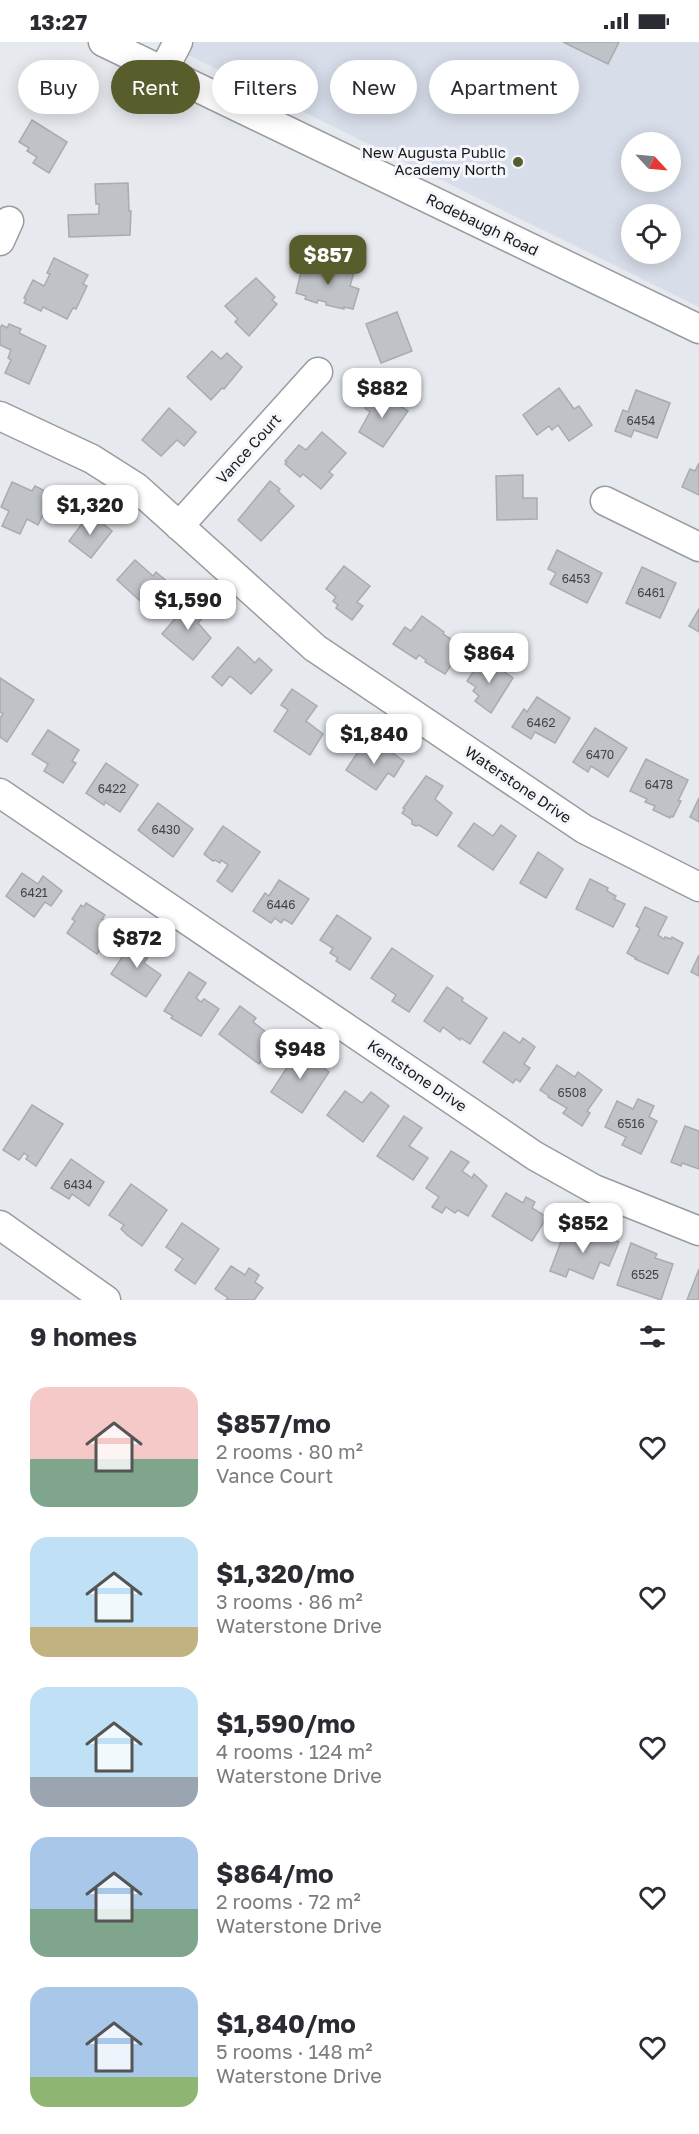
<!DOCTYPE html>
<meta charset="utf-8">
<style>
body{margin:0;font-family:"Golos Text",sans-serif;background:#f7f7f7;color:#2b2b33;height:100vh;display:flex;flex-direction:column;font-size:22px;white-space:nowrap}
*{box-sizing:border-box;margin:0}
p{font-size:20px;color:#7c7c81}
.icon{flex:none;width:33px;height:33px;fill:none;stroke:currentColor;stroke-width:2;stroke-linecap:round;stroke-linejoin:round}
.map{position:relative;height:1258px;overflow:hidden}
.details{display:flex;flex-direction:column;background:#fff;flex:1}
.details>*{flex:none}
.top-card{position:absolute;left:18px;top:18px;width:663px;height:54px;display:flex;gap:12px}
.needle{width:39px;rotate:116deg}
.controls{position:absolute;left:621px;top:90px;display:grid;gap:12px}
.controls a{display:grid;place-items:center;width:60px;height:60px;border-radius:50%;background:#fff;box-shadow:0 3px 15px #0003;font-size:30px}
.price{position:absolute;translate:-50% -51px;padding:0 14px;border-radius:12px;background:#fff;color:#222;font-size:20px;line-height:39px;filter:drop-shadow(0 2px 3px #0008)}
.price::after{content:'';position:absolute;left:50%;top:36px;width:18px;height:14px;margin-left:-9px;background:inherit;clip-path:polygon(0 0,100% 0,50% 100%)}
.price.active{background:#585d2b;color:#fff}
ul{padding:0;list-style:none}
li{display:flex;align-items:center;gap:18px;height:150px;padding:0 30px}
li span{display:grid;place-items:center;flex:none;width:168px;height:120px;border-radius:18px;color:#555}
li>.icon{margin-inline-start:auto}
span .icon{width:72px;height:72px;fill:#fffc;stroke-width:1}
li b{font-size:26px}
h2{display:flex;justify-content:space-between;align-items:center;height:72px;padding:0 30px;font-size:26px}
.chip{padding:0 21px;border-radius:27px;background:#fff;box-shadow:0 3px 15px #0003;font-size:21px;line-height:54px}
.chip.active{background:#585d2b;color:#fff}
.status{display:flex;justify-content:space-between;align-items:center;height:42px;padding:0 30px;background:#fff;direction:ltr}
.status svg{height:16px;fill:currentColor}
.map>svg:first-child{display:block}
.built{fill:#d7dde9;fill-rule:evenodd}
.building{fill:#bfc2c7;stroke:#a8abb0;stroke-width:1.5}
.lines{fill:none;stroke-linecap:round;stroke-linejoin:round}
.minor-casing{stroke:#999ba0;stroke-width:31}
.minor{stroke:#fff;stroke-width:28}
.poi-dot{fill:#585d2b;stroke:#f4f6fc;stroke-width:2}
.labels{text-anchor:middle;stroke-width:6;stroke-linejoin:round;paint-order:stroke}
.number-label{font-size:12px;fill:#424345}
.poi-label{font-size:15px;fill:#18191a;stroke:#f4f6fc;text-anchor:end}
.street-label{font-size:15px;fill:#18191a;stroke:#f4f6fc}
</style>
<div class="status"><b>13:27</b><svg viewBox="0 0 49 12"><path d="M0 12V9h3v3zM5 12V6h3v6zM10 12V3h3v9zM15 12V0h3v12zM26 1h20v11H26zM47 4h2v5h-2z"/></svg></div>
<div class="map">
<svg width="699" height="1258" viewBox="0 0 699 1258">
<rect width="100%" height="100%" fill="#e6e9ee"/>
<!-- built -->
<path class="built" d="M 162,0 L 699,0 L 699,265 ZM 632,100 L 670,100 L 670,140 L 632,140 ZM 632,172 L 670,172 L 670,212 L 632,212 Z"/>
<!-- building -->
<g class="building">
<path d="M 563,0 L 619,0 L 608,22 Z"/>
<path d="M 32,78 L 67,100 L 49,131 L 33,121 L 37,115 L 27,109 L 29,106 L 19,100 Z"/>
<path d="M 128,141 L 129,169 L 131,169 L 130,193 L 69,195 L 68,173 L 99,172 L 99,162 L 96,162 L 95,142 Z"/>
<path d="M 54,216 L 88,233 L 83,242 L 87,244 L 76,267 L 73,266 L 67,277 L 43,265 L 41,269 L 24,261 L 26,257 L 24,256 L 33,238 L 44,244 L 50,232 L 47,231 Z"/>
<path d="M 303,222 L 333,229 L 335,222 L 355,227 L 350,244 L 359,247 L 353,267 L 344,265 L 344,267 L 326,263 L 326,260 L 318,258 L 317,261 L 305,257 L 306,254 L 296,251 Z"/>
<path d="M 256,236 L 275,255 L 272,258 L 277,262 L 249,294 L 235,280 L 238,277 L 225,264 Z"/>
<path d="M 397,270 L 412,309 L 381,321 L 366,282 Z"/>
<path d="M 9,282 L 21,287 L 19,291 L 46,304 L 29,342 L 5,331 L 11,318 L 8,316 L 11,308 L 0,303 L 0,286 L 2,283 L 7,286 Z"/>
<path d="M 212,309 L 221,317 L 227,311 L 242,325 L 224,347 L 222,346 L 211,358 L 187,335 Z"/>
<path d="M 559,346 L 574,367 L 579,364 L 592,383 L 569,399 L 558,383 L 552,388 L 549,384 L 537,393 L 523,373 Z"/>
<path d="M 636,348 L 670,361 L 657,396 L 634,388 L 631,395 L 615,389 L 623,368 L 628,370 Z"/>
<path d="M 377,349 L 408,369 L 383,405 L 359,390 L 370,370 L 365,366 Z"/>
<path d="M 169,366 L 196,390 L 184,404 L 177,398 L 161,414 L 142,398 Z"/>
<path d="M 322,390 L 346,411 L 329,430 L 333,433 L 321,447 L 303,432 L 300,435 L 285,422 L 287,420 L 285,419 L 299,403 L 306,408 Z"/>
<path d="M 699,421 L 699,453 L 682,445 L 690,427 L 695,429 Z"/>
<path d="M 523,433 L 523,456 L 537,456 L 537,477 L 497,478 L 496,434 Z"/>
<path d="M 270,439 L 280,447 L 278,449 L 294,464 L 261,499 L 238,478 Z"/>
<path d="M 12,440 L 32,449 L 35,444 L 53,453 L 38,483 L 27,477 L 20,492 L 2,484 L 9,469 L 1,465 Z"/>
<path d="M 90,471 L 112,489 L 91,516 L 69,499 Z"/>
<path d="M 557,508 L 602,531 L 587,561 L 550,542 L 556,531 L 548,527 Z"/>
<path d="M 135,518 L 153,534 L 156,530 L 169,541 L 148,566 L 117,538 Z"/>
<path d="M 344,524 L 370,544 L 357,560 L 363,564 L 352,578 L 336,566 L 338,563 L 333,559 L 336,555 L 326,547 Z"/>
<path d="M 642,525 L 676,541 L 660,576 L 626,561 Z"/>
<path d="M 188,558 L 206,572 L 198,581 L 211,596 L 193,618 L 162,592 L 179,572 L 177,570 Z"/>
<path d="M 699,567 L 699,590 L 689,584 Z"/>
<path d="M 422,574 L 444,590 L 443,592 L 463,605 L 445,632 L 425,620 L 426,618 L 419,613 L 416,617 L 393,602 L 405,585 L 411,589 Z"/>
<path d="M 238,605 L 255,621 L 259,616 L 272,628 L 251,652 L 230,634 L 222,644 L 212,635 Z"/>
<path d="M 483,615 L 513,636 L 491,671 L 475,659 L 479,654 L 473,649 L 476,645 L 467,639 Z"/>
<path d="M 0,636 L 34,658 L 7,700 L 0,695 L 0,676 L 3,672 L 0,670 Z"/>
<path d="M 292,647 L 317,664 L 306,679 L 323,692 L 310,713 L 274,689 L 288,668 L 281,663 Z"/>
<path d="M 537,655 L 570,676 L 555,701 L 535,690 L 531,697 L 512,685 L 524,667 L 527,670 Z"/>
<path d="M 595,686 L 627,706 L 608,735 L 591,724 L 588,730 L 573,720 Z"/>
<path d="M 48,688 L 79,708 L 72,719 L 76,721 L 63,741 L 44,729 L 48,722 L 32,712 Z"/>
<path d="M 366,698 L 385,711 L 388,708 L 404,719 L 394,735 L 388,731 L 376,748 L 346,728 Z"/>
<path d="M 646,717 L 688,738 L 678,759 L 681,759 L 673,775 L 671,774 L 670,776 L 653,768 L 655,764 L 645,760 L 647,757 L 630,749 Z"/>
<path d="M 106,721 L 138,743 L 120,770 L 105,760 L 104,763 L 86,751 Z"/>
<path d="M 426,734 L 443,744 L 435,757 L 452,771 L 437,794 L 419,783 L 416,784 L 412,782 L 412,778 L 402,771 L 405,767 L 403,766 Z"/>
<path d="M 699,756 L 699,780 L 690,775 Z"/>
<path d="M 158,761 L 193,787 L 173,815 L 138,788 Z"/>
<path d="M 474,781 L 493,794 L 501,783 L 516,794 L 493,828 L 458,804 Z"/>
<path d="M 223,784 L 260,810 L 232,850 L 217,839 L 228,823 L 221,818 L 220,821 L 215,818 L 213,819 L 204,812 Z"/>
<path d="M 538,810 L 563,827 L 546,856 L 520,841 Z"/>
<path d="M 22,831 L 38,842 L 43,834 L 62,849 L 51,864 L 45,860 L 34,875 L 6,854 Z"/>
<path d="M 590,837 L 608,846 L 607,849 L 616,854 L 614,857 L 625,862 L 613,885 L 576,867 Z"/>
<path d="M 279,838 L 309,857 L 292,882 L 284,877 L 281,881 L 275,876 L 271,881 L 253,869 L 265,851 L 269,854 Z"/>
<path d="M 86,861 L 105,873 L 102,877 L 115,886 L 97,912 L 67,891 L 75,879 L 72,877 L 81,863 L 84,865 Z"/>
<path d="M 645,865 L 667,875 L 658,893 L 664,897 L 665,895 L 671,897 L 672,895 L 683,901 L 668,932 L 635,917 L 636,916 L 627,911 L 640,886 L 636,884 Z"/>
<path d="M 337,873 L 371,896 L 350,928 L 336,919 L 338,916 L 330,911 L 333,906 L 320,898 Z"/>
<path d="M 134,897 L 152,909 L 144,921 L 161,933 L 146,955 L 111,932 Z"/>
<path d="M 392,906 L 433,934 L 409,970 L 392,959 L 396,953 L 371,936 Z"/>
<path d="M 699,913 L 699,934 L 691,930 Z"/>
<path d="M 189,930 L 206,941 L 196,956 L 201,960 L 204,957 L 219,967 L 201,994 L 171,976 L 173,974 L 164,969 Z"/>
<path d="M 447,945 L 463,956 L 462,959 L 487,976 L 470,1002 L 461,996 L 460,998 L 443,985 L 440,990 L 424,979 Z"/>
<path d="M 240,964 L 256,976 L 253,980 L 277,999 L 259,1022 L 219,992 Z"/>
<path d="M 504,990 L 520,1001 L 523,996 L 535,1005 L 524,1022 L 530,1026 L 520,1040 L 516,1037 L 513,1041 L 483,1020 Z"/>
<path d="M 302,1004 L 318,1015 L 312,1024 L 316,1026 L 318,1022 L 329,1030 L 302,1071 L 271,1050 L 290,1021 L 288,1019 L 297,1005 L 300,1007 Z"/>
<path d="M 557,1023 L 575,1035 L 578,1030 L 602,1048 L 587,1069 L 590,1071 L 582,1084 L 563,1071 L 567,1066 L 548,1055 L 549,1054 L 540,1048 Z"/>
<path d="M 345,1049 L 362,1061 L 371,1050 L 389,1064 L 363,1100 L 327,1073 Z"/>
<path d="M 638,1057 L 654,1064 L 649,1075 L 657,1079 L 641,1112 L 622,1103 L 626,1095 L 605,1085 L 617,1059 L 633,1067 Z"/>
<path d="M 32,1063 L 63,1082 L 36,1124 L 26,1117 L 28,1114 L 24,1111 L 19,1118 L 3,1108 Z"/>
<path d="M 404,1074 L 422,1086 L 409,1104 L 428,1116 L 413,1138 L 377,1114 Z"/>
<path d="M 685,1084 L 699,1089 L 699,1127 L 682,1121 L 681,1124 L 671,1120 Z"/>
<path d="M 451,1109 L 469,1120 L 462,1129 L 472,1136 L 474,1132 L 487,1144 L 468,1174 L 458,1168 L 455,1171 L 446,1165 L 442,1171 L 432,1165 L 439,1155 L 426,1146 Z"/>
<path d="M 71,1117 L 104,1140 L 89,1164 L 72,1152 L 69,1157 L 51,1146 Z"/>
<path d="M 131,1142 L 167,1168 L 142,1204 L 127,1193 L 121,1187 L 124,1183 L 109,1173 Z"/>
<path d="M 506,1151 L 523,1161 L 526,1155 L 535,1160 L 532,1166 L 547,1175 L 532,1199 L 492,1174 Z"/>
<path d="M 182,1181 L 219,1207 L 195,1242 L 175,1228 L 183,1217 L 166,1205 Z"/>
<path d="M 589,1188 L 619,1200 L 609,1224 L 600,1220 L 593,1237 L 569,1227 L 566,1235 L 550,1229 L 565,1189 L 586,1197 Z"/>
<path d="M 631,1201 L 657,1212 L 655,1216 L 673,1222 L 661,1258 L 617,1243 Z"/>
<path d="M 231,1224 L 245,1233 L 249,1226 L 259,1233 L 255,1240 L 263,1246 L 254,1258 L 226,1258 L 228,1256 L 215,1247 Z"/>
<path d="M 699,1227 L 699,1258 L 687,1258 Z"/>
</g>
<g class="lines">
<!-- minor casing -->
<g class="minor-casing">
<g id="minor">
<path d="M 103,0 L 699,287"/>
<path d="M 163,29 L 178,0"/>
<path d="M 0,199 L 9,179"/>
<path d="M 0,374 L 92,417 L 136,445 L 315,606 L 584,787 L 699,845"/>
<path d="M 605,459 L 699,505"/>
<path d="M 179,484 L 318,330"/>
<path d="M 0,751 L 535,1114 L 594,1147 L 699,1189"/>
<path d="M 0,1183 L 106,1258"/>
</g>
</g>
<!-- minor -->
<use href="#minor" class="minor"/>
</g>
<!-- markers -->
<circle class="poi-dot" cx="518" cy="120" r="6"/>
<g class="labels">
<!-- number labels -->
<g class="number-label">
<text x="641" y="383">6454</text>
<text x="576" y="541">6453</text>
<text x="651" y="555">6461</text>
<text x="541" y="685">6462</text>
<text x="600" y="717">6470</text>
<text x="659" y="747">6478</text>
<text x="112" y="751">6422</text>
<text x="166" y="792">6430</text>
<text x="34" y="855">6421</text>
<text x="281" y="867">6446</text>
<text x="572" y="1055">6508</text>
<text x="631" y="1086">6516</text>
<text x="78" y="1147">6434</text>
<text x="645" y="1237">6525</text>
</g>
<!-- poi labels -->
<g class="poi-label">
<text x="506" y="116">New Augusta Public<tspan x="506" dy="17">Academy North</tspan></text>
</g>
<!-- street labels -->
<g class="street-label">
<text transform="translate(482 183) rotate(26)" y="5">Rodebaugh Road</text>
<text transform="translate(249 407) rotate(-48)" y="5">Vance Court</text>
<text transform="translate(518 743) rotate(34)" y="5">Waterstone Drive</text>
<text transform="translate(417 1034) rotate(34)" y="5">Kentstone Drive</text>
</g>
</g>
</svg>
<div class="controls">
<a><svg class="needle" viewBox="-14 -14 28 28"><path d="M0-13l5 13h-10z" fill="#e53935"/><path d="M0 13l5-13h-10z" fill="#7c7c81"/></svg></a>
<a><svg class="icon" aria-label="locate" viewBox="0 0 24 24"><circle cx="12" cy="12" r="6"/><path d="M12 2v4M12 18v4M2 12h4M18 12h4"/></svg></a>
</div>
<b class="price active" style="left:328px;top:244px">$857</b>
<b class="price" style="left:382px;top:377px">$882</b>
<b class="price" style="left:90px;top:494px">$1,320</b>
<b class="price" style="left:188px;top:589px">$1,590</b>
<b class="price" style="left:489px;top:642px">$864</b>
<b class="price" style="left:374px;top:723px">$1,840</b>
<b class="price" style="left:137px;top:927px">$872</b>
<b class="price" style="left:300px;top:1038px">$948</b>
<b class="price" style="left:583px;top:1212px">$852</b>
<div class="top-card">
<a class="chip">Buy</a>
<a class="chip active">Rent</a>
<a class="chip">Filters</a>
<a class="chip">New</a>
<a class="chip">Apartment</a>
</div>
</div>
<section class="details">
<h2>9 homes<svg class="icon" aria-label="filters" viewBox="0 0 24 24"><path d="M4 7h16M4 17h16"/><circle cx="9" cy="7" r="2"/><circle cx="15" cy="17" r="2"/></svg></h2>
<ul>
<li><span style="background:linear-gradient(#f6c9c9 60%,#7fa58c 0)"><svg class="icon" aria-label="home" viewBox="0 0 24 24"><path d="M3 11l9-7 9 7M6 9v11h12V9"/></svg></span><div><b>$857/mo</b><p>2 rooms · 80 m²</p><p>Vance Court</p></div><svg class="icon" aria-label="heart" viewBox="0 0 24 24"><path d="M12 20l-8-8c-3-5 5-10 8-4 3-6 11-1 8 4z"/></svg></li>
<li><span style="background:linear-gradient(#bfe0f5 75%,#c2b280 0)"><svg class="icon" aria-label="home" viewBox="0 0 24 24"><path d="M3 11l9-7 9 7M6 9v11h12V9"/></svg></span><div><b>$1,320/mo</b><p>3 rooms · 86 m²</p><p>Waterstone Drive</p></div><svg class="icon" aria-label="heart" viewBox="0 0 24 24"><path d="M12 20l-8-8c-3-5 5-10 8-4 3-6 11-1 8 4z"/></svg></li>
<li><span style="background:linear-gradient(#bfe0f5 75%,#9aa5b1 0)"><svg class="icon" aria-label="home" viewBox="0 0 24 24"><path d="M3 11l9-7 9 7M6 9v11h12V9"/></svg></span><div><b>$1,590/mo</b><p>4 rooms · 124 m²</p><p>Waterstone Drive</p></div><svg class="icon" aria-label="heart" viewBox="0 0 24 24"><path d="M12 20l-8-8c-3-5 5-10 8-4 3-6 11-1 8 4z"/></svg></li>
<li><span style="background:linear-gradient(#a9c7e8 60%,#7fa58c 0)"><svg class="icon" aria-label="home" viewBox="0 0 24 24"><path d="M3 11l9-7 9 7M6 9v11h12V9"/></svg></span><div><b>$864/mo</b><p>2 rooms · 72 m²</p><p>Waterstone Drive</p></div><svg class="icon" aria-label="heart" viewBox="0 0 24 24"><path d="M12 20l-8-8c-3-5 5-10 8-4 3-6 11-1 8 4z"/></svg></li>
<li><span style="background:linear-gradient(#a9c7e8 75%,#8fb573 0)"><svg class="icon" aria-label="home" viewBox="0 0 24 24"><path d="M3 11l9-7 9 7M6 9v11h12V9"/></svg></span><div><b>$1,840/mo</b><p>5 rooms · 148 m²</p><p>Waterstone Drive</p></div><svg class="icon" aria-label="heart" viewBox="0 0 24 24"><path d="M12 20l-8-8c-3-5 5-10 8-4 3-6 11-1 8 4z"/></svg></li>
</ul>
</section>
